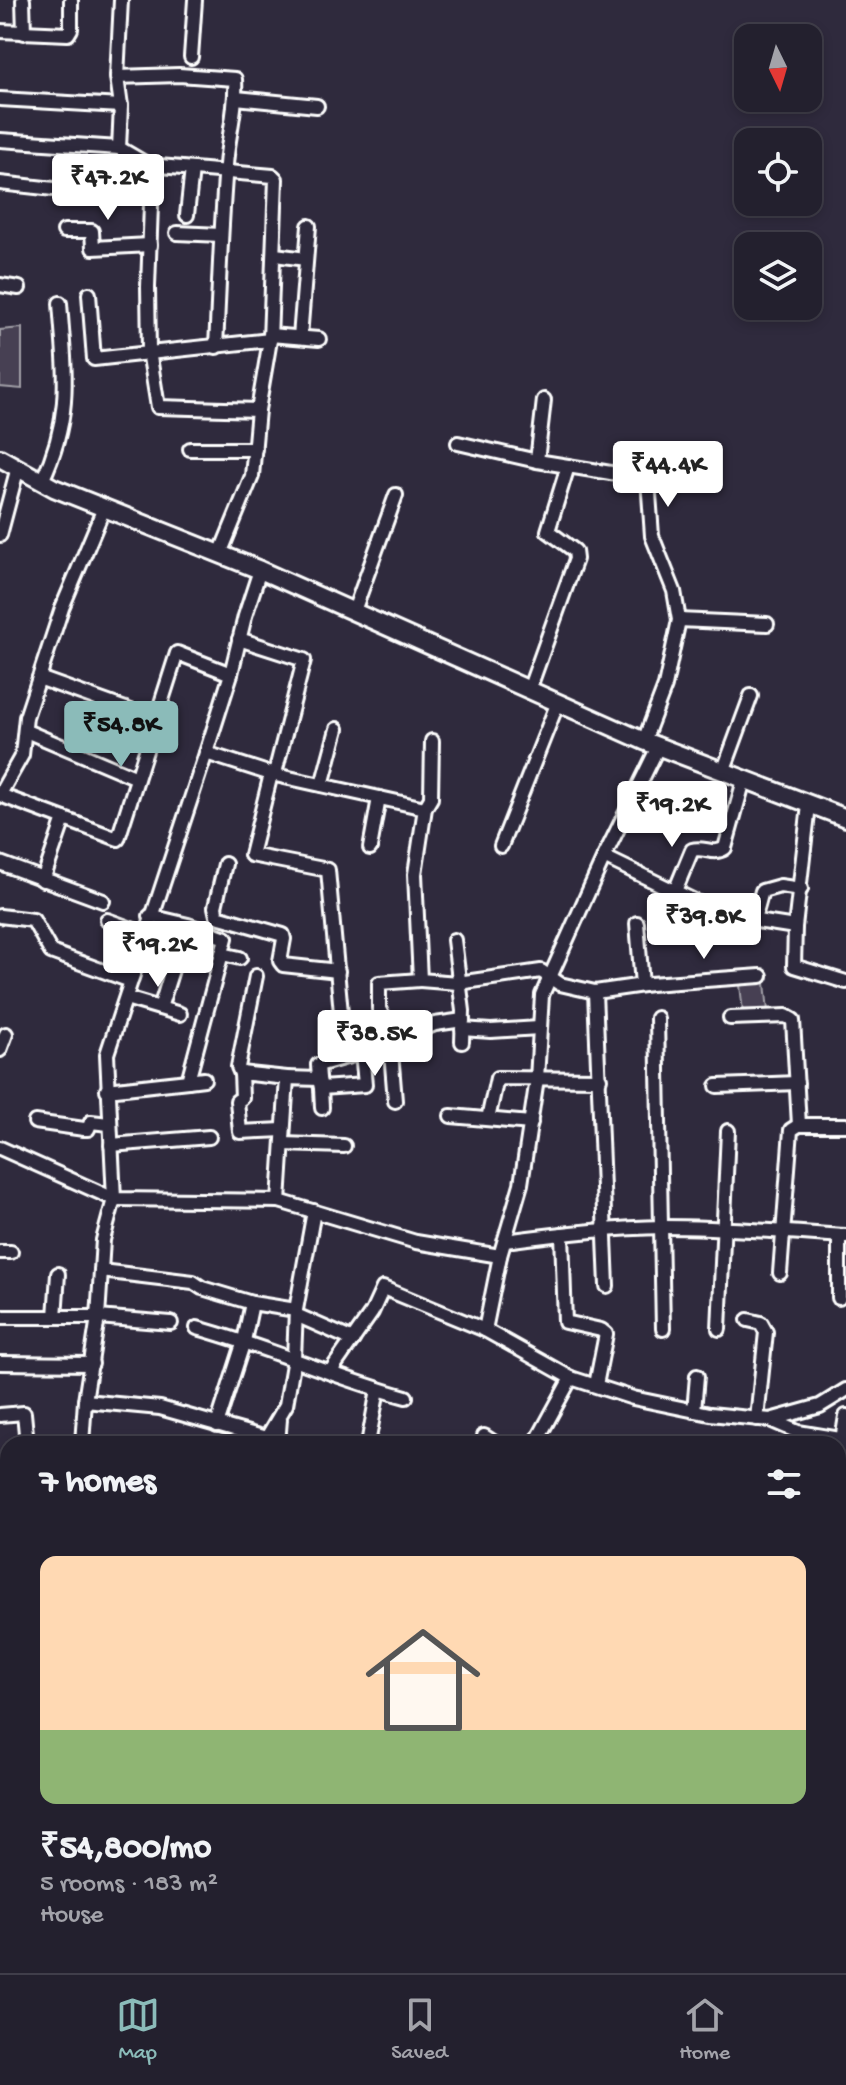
<!DOCTYPE html>
<meta charset="utf-8">
<style>
body{margin:0;font-family:"Gochi Hand",sans-serif;background:#2f2d3a;color:#f1f3f6;height:100vh;display:flex;flex-direction:column;font-size:30px;white-space:nowrap}
*{box-sizing:border-box;margin:0}
p{font-size:26px;color:#a3a3aa}
.icon{flex:none;width:44px;height:44px;fill:none;stroke:currentColor;stroke-width:2;stroke-linecap:round;stroke-linejoin:round}
.map{position:relative;flex:1;overflow:hidden}
.drawer{position:absolute;left:0px;top:1436px;width:846px;height:538px;display:flex;flex-direction:column;background:#23202e;border-radius:24px 24px 0 0;box-shadow:0 4px 12px #0003,0 0 0 2px #403e4a}
.drawer>*{flex:none}
.needle{width:52px;rotate:175deg}
.tools{position:absolute;left:734px;top:24px;display:grid;gap:16px}
.tools a{display:grid;place-items:center;width:88px;height:88px;border-radius:16px;background:#23202e;box-shadow:0 4px 12px #0003,0 0 0 2px #403e4a;font-size:40px}
.price{position:absolute;translate:-50% -68px;padding:0 18px;border-radius:8px;background:#fff;color:#222;font-size:26px;line-height:52px;filter:drop-shadow(0 2px 4px #0008)}
.price::after{content:'';position:absolute;left:50%;top:48px;width:24px;height:18px;margin-left:-12px;background:inherit;clip-path:polygon(0 0,100% 0,50% 100%)}
.price.current{background:#8bbbb9;color:#111}
ul{padding:0;list-style:none}
li{display:grid;align-content:center;gap:16px;height:424px;padding:0 40px}
li+li{border-top:2px solid #403e4a}
li span{display:grid;place-items:center;height:248px;border-radius:16px;color:#555}
li>.icon{margin-inline-start:auto}
span .icon{width:144px;height:144px;fill:#fffc;stroke-width:1}
li b{font-size:34px}
h2{display:flex;justify-content:space-between;align-items:center;height:96px;padding:0 40px;font-size:34px}
.dock{display:flex;justify-content:space-around;align-items:center;height:112px;border-top:2px solid #403e4a;background:#23202e;font-size:22px;color:#a3a3aa}
.dock a{display:grid;justify-items:center;gap:4px}
.dock .current{color:#8bbbb9}
.map>svg:first-child{display:block}
.green{fill:#464152;stroke:#a2a0a8;stroke-width:2}
.lines{fill:none;stroke-linecap:round;stroke-linejoin:round}
.street-casing{stroke:#fff;stroke-width:18}
.secondary-casing{stroke:#fff;stroke-width:22}
.street{stroke:#2f2a3d;stroke-width:12}
.secondary{stroke:#2f2a3d;stroke-width:16}
</style>
<div class="map">
<svg width="846" height="1973" viewBox="0 0 846 1973">
<rect width="100%" height="100%" fill="#2f2a3d"/>
<filter id="ink" filterUnits="userSpaceOnUse"><feTurbulence type="fractalNoise" baseFrequency=".0125" numOctaves="2"/><feDisplacementMap in="SourceGraphic" scale="16" xChannelSelector="R" yChannelSelector="G"/><feConvolveMatrix kernelMatrix="1 2 1 2 8 2 1 2 1" color-interpolation-filters="sRGB"/></filter>
<g filter="url(#ink)">
<!-- green -->
<g class="green">
<path d="M 22,328 L 22,389 L 0,387 L 0,330 Z"/>
<path d="M 765,983 L 768,1011 L 743,1012 L 740,985 Z"/>
<path d="M 846,1770 L 846,1882 L 838,1881 L 838,1820 Z"/>
<path d="M 8,1944 L 8,1966 L 200,1966 L 218,1973 L 0,1973 L 0,1950 Z"/>
</g>
<g class="lines">
<!-- street casing -->
<g class="street-casing">
<g id="street">
<path d="M 23,0 L 24,33"/>
<path d="M 0,31 L 68,34 L 71,29 L 71,0"/>
<path d="M 191,57 L 195,0"/>
<path d="M 117,77 L 179,75 L 235,79 C 237,109 228,136 226,165 C 221,226 219,286 216,347"/>
<path d="M 236,98 L 317,106"/>
<path d="M 0,99 L 121,106"/>
<path d="M 0,140 L 119,148 L 148,165 L 273,176 L 276,179 L 270,340 L 258,410 L 252,476 L 220,554"/>
<path d="M 119,148 L 121,106 L 117,77 L 121,0"/>
<path d="M 148,165 L 152,177 L 148,287 L 149,351 L 158,407 L 258,410"/>
<path d="M 0,183 L 54,189"/>
<path d="M 187,215 L 192,169"/>
<path d="M 64,231 L 92,231 L 93,248 L 150,245"/>
<path d="M 177,233 L 221,235"/>
<path d="M 275,255 L 306,259"/>
<path d="M 0,285 L 19,288"/>
<path d="M 89,294 L 94,359 L 270,340"/>
<path d="M 270,335 L 319,339"/>
<path d="M 300,337 L 309,226"/>
<path d="M 458,443 L 537,461 L 648,479 L 652,536 L 674,591 L 679,620 L 665,686 L 644,741"/>
<path d="M 190,449 L 255,449"/>
<path d="M 537,461 L 544,400"/>
<path d="M 42,481 C 73,416 65,372 60,303"/>
<path d="M 0,535 L 18,467"/>
<path d="M 354,611 L 396,495"/>
<path d="M 679,620 L 767,624"/>
<path d="M 239,639 L 304,660 L 275,773"/>
<path d="M 39,678 L 156,720"/>
<path d="M 529,690 L 576,559 L 575,551 L 548,531 L 568,466"/>
<path d="M 26,731 L 137,778"/>
<path d="M 432,741 L 431,798 L 425,808 L 415,874 L 420,980 L 458,983 L 541,971 L 560,984 L 595,992 L 650,984 L 761,976"/>
<path d="M 206,753 L 271,774 L 425,808"/>
<path d="M 723,772 L 751,696"/>
<path d="M 271,774 L 251,855 L 328,870 L 345,1057"/>
<path d="M 322,785 L 337,729"/>
<path d="M 0,794 L 22,755 L 26,717 L 62,608 L 104,508"/>
<path d="M 0,795 L 118,839 L 177,653 L 231,674"/>
<path d="M 809,805 L 795,927 L 794,966 L 846,982"/>
<path d="M 501,846 L 558,702"/>
<path d="M 370,848 L 379,798"/>
<path d="M 604,857 L 709,908 L 738,918 L 795,927"/>
<path d="M 0,863 L 103,901"/>
<path d="M 225,864 L 215,907 L 217,916 L 283,935 L 284,939 L 280,961 L 283,965 L 338,971"/>
<path d="M 43,880 L 64,819"/>
<path d="M 675,891 L 692,850 C 704,846 713,856 725,848 L 744,780"/>
<path d="M 0,916 L 33,920 L 51,952 L 131,981"/>
<path d="M 107,920 L 145,934"/>
<path d="M 754,920 L 762,891 L 780,886 L 801,889"/>
<path d="M 637,923 L 642,985"/>
<path d="M 454,940 L 463,1011 L 462,1042"/>
<path d="M 222,954 L 240,958"/>
<path d="M 595,992 L 607,1286"/>
<path d="M 126,998 L 180,1014"/>
<path d="M 160,1008 L 176,957"/>
<path d="M 657,1018 L 663,1329"/>
<path d="M 730,1018 L 786,1016 L 793,1020 L 799,1125"/>
<path d="M 462,1029 L 491,1031 L 539,1028"/>
<path d="M 0,1050 L 6,1034"/>
<path d="M 241,1074 L 238,1067 L 256,976"/>
<path d="M 319,1079 L 321,1088 L 365,1085 L 362,1052"/>
<path d="M 188,1081 L 204,1079"/>
<path d="M 717,1086 L 797,1083"/>
<path d="M 321,1088 L 322,1108"/>
<path d="M 107,1090 L 188,1081 L 226,938 L 188,925 L 150,916"/>
<path d="M 395,1101 L 391,1052 L 386,1044 L 384,1019 L 379,1009 L 379,983 L 420,980"/>
<path d="M 451,1116 L 531,1123"/>
<path d="M 488,1119 L 497,1078 L 600,1079"/>
<path d="M 35,1122 L 84,1129 L 88,1129 L 91,1122 L 109,1124"/>
<path d="M 283,1130 L 240,1132 L 237,1101 L 242,1098 L 241,1073 L 287,1078"/>
<path d="M 283,1144 L 344,1146"/>
<path d="M 111,1145 L 209,1137"/>
<path d="M 0,1148 L 114,1199 L 279,1201 L 416,1242 L 500,1256"/>
<path d="M 279,1201 L 287,1078 L 319,1079 L 318,1065 L 381,1047 L 435,1024 L 463,1020"/>
<path d="M 562,1234 L 565,1322 L 601,1330 L 606,1334 L 596,1385"/>
<path d="M 505,1241 C 557,1234 610,1228 663,1227 C 724,1227 785,1232 846,1236"/>
<path d="M 0,1252 L 11,1252"/>
<path d="M 101,1271 L 193,1282 L 202,1288 L 252,1303"/>
<path d="M 780,1273 L 791,1130 L 799,1125 L 846,1125"/>
<path d="M 839,1298 L 839,1236"/>
<path d="M 296,1315 L 353,1340"/>
<path d="M 0,1317 L 98,1317 L 171,1323"/>
<path d="M 55,1317 L 58,1274"/>
<path d="M 748,1320 L 761,1323 L 766,1332 L 757,1419"/>
<path d="M 197,1328 C 268,1347 335,1378 406,1397"/>
<path d="M 719,1329 L 728,1131"/>
<path d="M 485,1330 L 500,1256 L 521,1184 L 537,1079 L 542,995 L 604,857 L 658,747"/>
<path d="M 0,1363 L 92,1364"/>
<path d="M 330,1372 L 372,1312 L 383,1288 L 485,1330 L 571,1378 L 633,1398 L 710,1414 L 770,1420 L 820,1406 L 846,1390"/>
<path d="M 85,1401 L 160,1408 L 266,1438"/>
<path d="M 694,1411 L 697,1376"/>
<path d="M 0,1415 L 24,1413 L 27,1444"/>
<path d="M 770,1420 L 798,1432 L 846,1440"/>
<path d="M 217,1425 L 244,1341 L 252,1303 L 296,1310"/>
<path d="M 484,1436 L 496,1444"/>
<path d="M 82,1444 L 85,1401 L 98,1317 L 103,1240 L 114,1199 L 107,1054 L 206,753 L 231,674 L 245,616 L 260,570"/>
<path d="M 263,1444 L 286,1405 L 294,1358 L 296,1310 L 314,1211"/>
<path d="M 278,1444 L 280,1419"/>
<path d="M 368,1444 L 378,1389"/>
<path d="M 535,1444 L 571,1378"/>
<path d="M 0,1466 L 8,1465"/>
<path d="M 0,1516 L 8,1516"/>
<path d="M 0,1562 L 8,1561"/>
<path d="M 838,1593 L 841,1575 L 842,1440 L 846,1416"/>
<path d="M 0,1618 L 8,1619"/>
<path d="M 838,1640 L 846,1640"/>
<path d="M 0,1683 L 8,1699"/>
<path d="M 838,1697 L 846,1698"/>
<path d="M 838,1740 L 846,1741"/>
<path d="M 838,1893 L 846,1895"/>
<path d="M 0,1936 L 8,1929"/>
<path d="M 465,1966 L 470,1973"/>
<path d="M 562,1966 L 574,1973"/>
<path d="M 726,1966 L 757,1973"/>
<path d="M 661,1973 L 664,1966"/>
<path d="M 785,1973 L 786,1966"/>
</g>
</g>
<!-- secondary casing -->
<g class="secondary-casing">
<path id="secondary" d="M 0,458 L 54,488 L 260,570 L 644,741 L 846,818"/>
</g>
<!-- street -->
<use href="#street" class="street"/>
<!-- secondary -->
<use href="#secondary" class="secondary"/>
</g>
</g>
</svg>
<div class="tools">
<a><svg class="needle" viewBox="-14 -14 28 28"><path d="M0-13l5 13h-10z" fill="#e53935"/><path d="M0 13l5-13h-10z" fill="#a3a3aa"/></svg></a>
<a><svg class="icon" aria-label="locate" viewBox="0 0 24 24"><circle cx="12" cy="12" r="6"/><path d="M12 2v4M12 18v4M2 12h4M18 12h4"/></svg></a>
<a><svg class="icon" aria-label="layers" viewBox="0 0 24 24"><path d="M12 4l9 5-9 5-9-5zM3 14l9 5 9-5"/></svg></a>
</div>
<b class="price" style="left:108px;top:222px">₹47.2K</b>
<b class="price" style="left:668px;top:509px">₹44.4K</b>
<b class="price current" style="left:121px;top:769px">₹54.8K</b>
<b class="price" style="left:672px;top:849px">₹19.2K</b>
<b class="price" style="left:704px;top:961px">₹39.8K</b>
<b class="price" style="left:158px;top:989px">₹19.2K</b>
<b class="price" style="left:375px;top:1078px">₹38.5K</b>
<section class="drawer">
<h2>7 homes<svg class="icon" aria-label="filters" viewBox="0 0 24 24"><path d="M4 7h16M4 17h16"/><circle cx="9" cy="7" r="2"/><circle cx="15" cy="17" r="2"/></svg></h2>
<ul>
<li><span style="background:linear-gradient(#ffd9b3 70%,#8fb573 0)"><svg class="icon" aria-label="home" viewBox="0 0 24 24"><path d="M3 11l9-7 9 7M6 9v11h12V9"/></svg></span><div><b>₹54,800/mo</b><p>5 rooms · 183 m²</p><p>House</p></div></li>
</ul>
</section>
</div>
<nav class="dock">
<a class="current"><svg class="icon" aria-label="map" viewBox="0 0 24 24"><path d="M3 6l6-2 6 2 6-2v14l-6 2-6-2-6 2zM9 4v14M15 6v14"/></svg>Map</a>
<a><svg class="icon" aria-label="saved" viewBox="0 0 24 24"><path d="M7 4h10v16l-5-4-5 4z"/></svg>Saved</a>
<a><svg class="icon" aria-label="home" viewBox="0 0 24 24"><path d="M3 11l9-7 9 7M6 9v11h12V9"/></svg>Home</a>
</nav>
